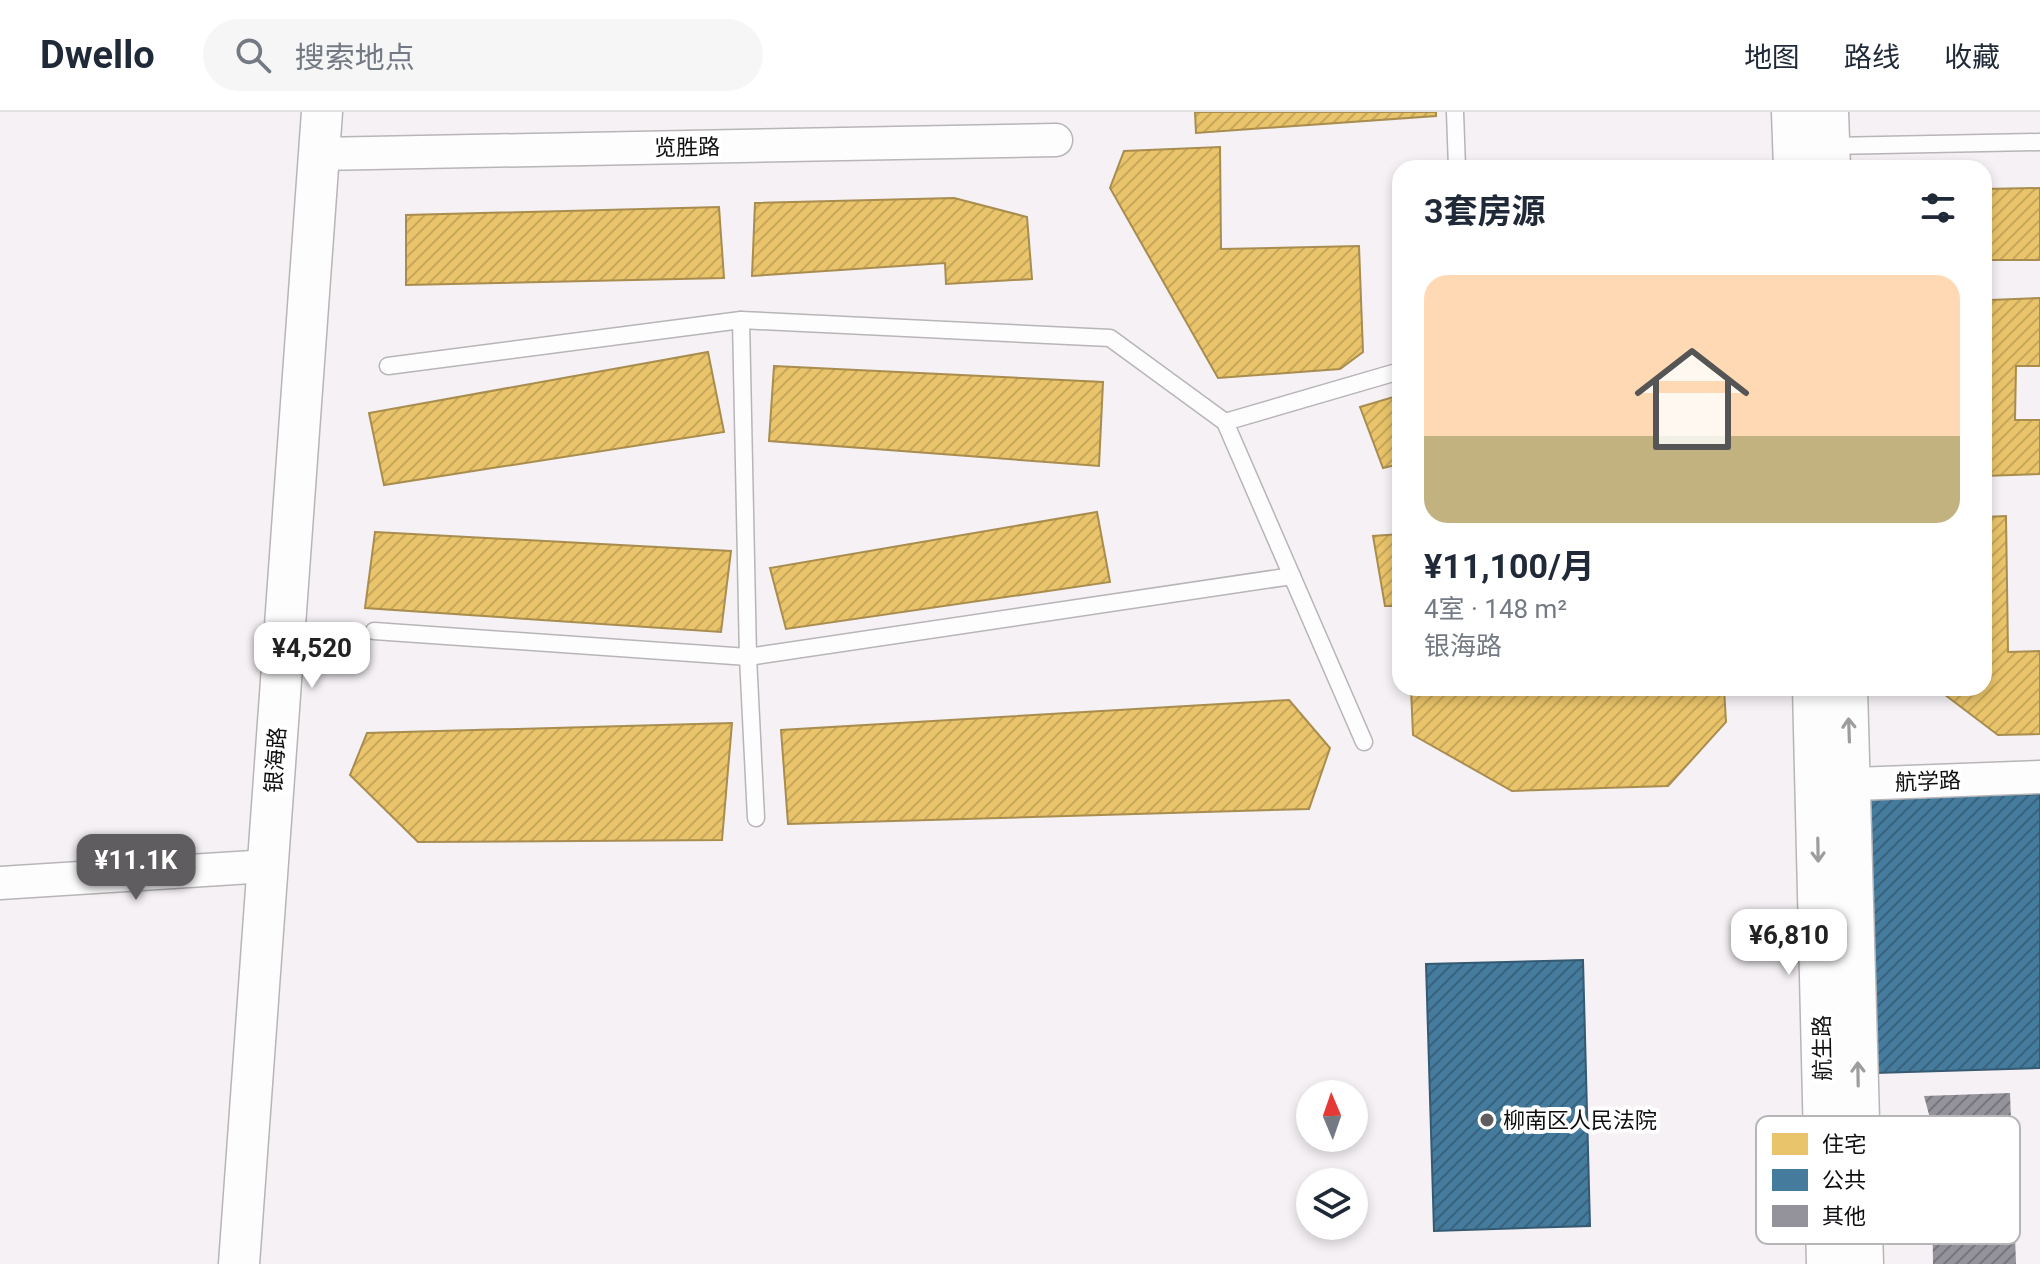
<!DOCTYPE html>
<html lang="zh">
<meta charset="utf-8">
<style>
body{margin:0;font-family:Roboto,"Noto Sans SC",sans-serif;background:#f6f6f7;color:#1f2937;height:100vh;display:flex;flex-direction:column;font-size:30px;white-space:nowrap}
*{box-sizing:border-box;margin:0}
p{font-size:26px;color:#747a83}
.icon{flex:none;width:44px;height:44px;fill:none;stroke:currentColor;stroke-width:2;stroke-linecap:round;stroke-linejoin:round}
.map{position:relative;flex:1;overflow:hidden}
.drawer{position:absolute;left:1392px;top:48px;width:600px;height:536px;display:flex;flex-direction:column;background:#fff;border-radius:24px;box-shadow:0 4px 12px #0003}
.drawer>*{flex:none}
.needle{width:52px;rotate:358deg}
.controls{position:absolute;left:1296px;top:968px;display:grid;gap:16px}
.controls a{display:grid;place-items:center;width:72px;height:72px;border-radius:50%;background:#fff;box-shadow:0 4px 12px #0003;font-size:40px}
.price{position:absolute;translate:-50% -68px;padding:0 18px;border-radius:16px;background:#fff;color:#222;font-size:26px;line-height:52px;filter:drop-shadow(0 2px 4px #0008)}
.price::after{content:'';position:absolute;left:50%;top:48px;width:24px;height:18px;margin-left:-12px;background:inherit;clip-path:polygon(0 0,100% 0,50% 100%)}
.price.selected{background:#605d60;color:#fff}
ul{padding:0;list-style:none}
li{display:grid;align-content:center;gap:16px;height:424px;padding:0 32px}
li span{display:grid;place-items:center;height:248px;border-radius:24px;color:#555}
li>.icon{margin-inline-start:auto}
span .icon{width:144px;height:144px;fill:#fffc;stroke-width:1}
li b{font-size:34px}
h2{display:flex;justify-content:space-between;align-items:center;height:96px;padding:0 32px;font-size:34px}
header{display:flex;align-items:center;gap:48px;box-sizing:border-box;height:112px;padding:0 40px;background:#fff;border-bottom:2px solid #e0e1e3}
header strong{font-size:38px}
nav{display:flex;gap:44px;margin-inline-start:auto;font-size:28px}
.search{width:560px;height:72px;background:#f6f6f7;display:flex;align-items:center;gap:20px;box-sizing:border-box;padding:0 28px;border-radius:44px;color:#747a83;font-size:30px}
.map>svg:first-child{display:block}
.homes{fill:url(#homes-hatch);stroke:#a88d4f;stroke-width:2}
.public{fill:url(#public-hatch);stroke:#355a72;stroke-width:2}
.building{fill:url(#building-hatch)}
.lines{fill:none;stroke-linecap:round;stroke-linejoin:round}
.service-casing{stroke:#b7b5b7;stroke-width:19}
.minor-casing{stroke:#b7b5b7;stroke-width:35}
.tertiary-casing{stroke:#b7b5b7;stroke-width:43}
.service{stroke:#fefdfe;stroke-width:16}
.minor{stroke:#fefdfe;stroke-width:32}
.tertiary{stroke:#fefdfe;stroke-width:40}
.oneway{stroke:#9e9d9e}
.poi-dot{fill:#605d60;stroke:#fff;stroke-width:3}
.labels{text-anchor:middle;stroke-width:8;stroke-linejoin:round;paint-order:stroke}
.street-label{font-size:22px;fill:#0f0d0f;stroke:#fff}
.poi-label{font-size:22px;fill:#0f0d0f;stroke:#fff;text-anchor:start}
.key{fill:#fff;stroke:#b7b6b7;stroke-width:2}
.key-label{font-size:22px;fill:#0f0d0f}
</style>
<header>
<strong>Dwello</strong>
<div class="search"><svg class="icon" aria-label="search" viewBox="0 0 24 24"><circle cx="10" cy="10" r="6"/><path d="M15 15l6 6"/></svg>搜索地点</div>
<nav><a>地图</a><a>路线</a><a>收藏</a></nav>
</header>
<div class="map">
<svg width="2040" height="1152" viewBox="0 0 2040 1152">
<defs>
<pattern id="homes-hatch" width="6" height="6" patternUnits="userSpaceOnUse" patternTransform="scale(2)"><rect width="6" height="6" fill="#e9c46a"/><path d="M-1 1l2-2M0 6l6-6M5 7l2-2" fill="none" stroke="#c7a75b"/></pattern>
<pattern id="public-hatch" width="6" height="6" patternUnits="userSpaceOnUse" patternTransform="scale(2)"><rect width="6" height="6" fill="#457b9d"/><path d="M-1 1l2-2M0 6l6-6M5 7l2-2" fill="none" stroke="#38637e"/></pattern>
<pattern id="building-hatch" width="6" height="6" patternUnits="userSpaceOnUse" patternTransform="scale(2)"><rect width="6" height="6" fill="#94929a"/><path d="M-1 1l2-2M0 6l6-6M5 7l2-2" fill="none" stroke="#77767c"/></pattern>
</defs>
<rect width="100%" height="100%" fill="#f5f1f5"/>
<!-- homes -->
<g class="homes">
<path d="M 1195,0 L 1436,0 L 1436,4 L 1196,21 Z"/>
<path d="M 1220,35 L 1221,137 L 1359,134 L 1363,240 L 1340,257 L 1218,266 L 1110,76 L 1124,39 Z"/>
<path d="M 2040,76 L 2040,148 L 1991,148 L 1990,188 L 2040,186 L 2040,254 L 2016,254 L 2015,308 L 2040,308 L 2040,362 L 1984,364 L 1984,77 Z"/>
<path d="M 954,86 L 1027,105 L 1032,167 L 946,172 L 945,151 L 752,164 L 755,91 Z"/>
<path d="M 719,95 L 724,166 L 406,173 L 406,103 Z"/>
<path d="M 708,240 L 724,320 L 384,373 L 369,301 Z"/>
<path d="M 774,254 L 1103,270 L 1099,354 L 769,329 Z"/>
<path d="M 1400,283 L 1400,352 L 1383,356 L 1360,295 Z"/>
<path d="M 1097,400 L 1110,470 L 786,517 L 770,456 Z"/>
<path d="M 2006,404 L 2008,540 L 2040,539 L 2040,622 L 1998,623 L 1936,576 L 1984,576 L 1984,405 Z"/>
<path d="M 375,420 L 731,439 L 721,520 L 365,496 Z"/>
<path d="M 1400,422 L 1400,494 L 1385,494 L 1373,424 Z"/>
<path d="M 1411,576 L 1724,576 L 1726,610 L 1668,674 L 1512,679 L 1413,623 Z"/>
<path d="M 1289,588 L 1330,636 L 1309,697 L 788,712 L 781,618 Z"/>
<path d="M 732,611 L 722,728 L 418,730 L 350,663 L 367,621 Z"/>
</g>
<!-- public -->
<g class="public">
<path d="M 2040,682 L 2040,956 L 1875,961 L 1863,686 Z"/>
<path d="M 1583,848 L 1590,1114 L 1434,1119 L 1426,852 Z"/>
</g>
<!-- building -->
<path class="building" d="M 2010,981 L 2016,1152 L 1933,1152 L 1931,1010 L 1924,984 Z"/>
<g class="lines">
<!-- service casing -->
<g class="service-casing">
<g id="service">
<path d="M 1455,0 L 1457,56"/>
<path d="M 1830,34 L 2040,30"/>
<path d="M 741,208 L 748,545 L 756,706"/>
<path d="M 388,254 L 741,208 L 1110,226 L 1225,310 L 1364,630"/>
<path d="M 1225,310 L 1400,259"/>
<path d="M 374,519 L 748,545 L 1292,464"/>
</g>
</g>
<!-- minor casing -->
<g class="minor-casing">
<g id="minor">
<path d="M 319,42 L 1056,28"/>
<path d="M 1828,673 L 2040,665"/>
<path d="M 0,771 L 268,754"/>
</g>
</g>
<!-- tertiary casing -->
<g class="tertiary-casing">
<g id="tertiary">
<path d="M 1792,0 L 1794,56"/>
<path d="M 1828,0 L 1830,56"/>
<path d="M 1813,576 L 1827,1152"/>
<path d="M 1847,576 L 1863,1152"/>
<path d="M 239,1152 L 322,0"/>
</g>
</g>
<!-- service -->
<use href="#service" class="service"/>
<!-- minor -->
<use href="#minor" class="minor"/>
<!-- tertiary -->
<use href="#tertiary" class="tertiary"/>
</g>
<!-- one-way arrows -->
<defs><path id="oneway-shaft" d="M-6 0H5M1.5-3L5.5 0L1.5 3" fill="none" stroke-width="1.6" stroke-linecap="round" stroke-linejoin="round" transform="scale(2)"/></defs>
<g class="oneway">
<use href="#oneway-shaft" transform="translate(1849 618) rotate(-92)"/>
<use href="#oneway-shaft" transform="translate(1818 738) rotate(89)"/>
<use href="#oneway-shaft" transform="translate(1858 962) rotate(-91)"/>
</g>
<!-- markers -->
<circle class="poi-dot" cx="1487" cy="1008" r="8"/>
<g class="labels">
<!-- street labels -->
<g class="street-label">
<text transform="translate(687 35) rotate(-1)" y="8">览胜路</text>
<text transform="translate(275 648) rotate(-86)" y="8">银海路</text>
<text transform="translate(1928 669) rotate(-2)" y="8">航学路</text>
<text transform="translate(1822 936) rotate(-91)" y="8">航生路</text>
</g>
<!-- poi labels -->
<g class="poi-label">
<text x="1503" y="1016">柳南区人民法院</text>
</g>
</g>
<!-- legend -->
<rect x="1756" y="1004" width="264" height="128" rx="12" class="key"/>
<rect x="1772" y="1021" width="36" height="22" fill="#e9c46a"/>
<rect x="1772" y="1057" width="36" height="22" fill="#457b9d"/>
<rect x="1772" y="1093" width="36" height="22" fill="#94929a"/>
<g class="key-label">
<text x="1822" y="1040">住宅</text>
<text x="1822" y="1076">公共</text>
<text x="1822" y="1112">其他</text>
</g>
</svg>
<div class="controls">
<a><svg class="needle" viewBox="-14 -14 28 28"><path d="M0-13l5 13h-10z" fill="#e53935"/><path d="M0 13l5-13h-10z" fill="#747a83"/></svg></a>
<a><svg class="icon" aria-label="layers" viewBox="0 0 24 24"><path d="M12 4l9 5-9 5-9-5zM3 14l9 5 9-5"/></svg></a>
</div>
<b class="price" style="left:312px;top:578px">¥4,520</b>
<b class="price selected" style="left:136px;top:790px">¥11.1K</b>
<b class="price" style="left:1789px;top:865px">¥6,810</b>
<section class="drawer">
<h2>3套房源<svg class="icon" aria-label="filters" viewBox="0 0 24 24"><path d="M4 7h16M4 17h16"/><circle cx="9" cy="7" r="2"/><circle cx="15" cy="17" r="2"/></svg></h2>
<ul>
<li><span style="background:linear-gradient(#ffd9b3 65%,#c2b280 0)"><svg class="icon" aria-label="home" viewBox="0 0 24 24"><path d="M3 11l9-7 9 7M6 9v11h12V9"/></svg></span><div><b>¥11,100/月</b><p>4室 · 148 m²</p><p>银海路</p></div></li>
</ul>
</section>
</div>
